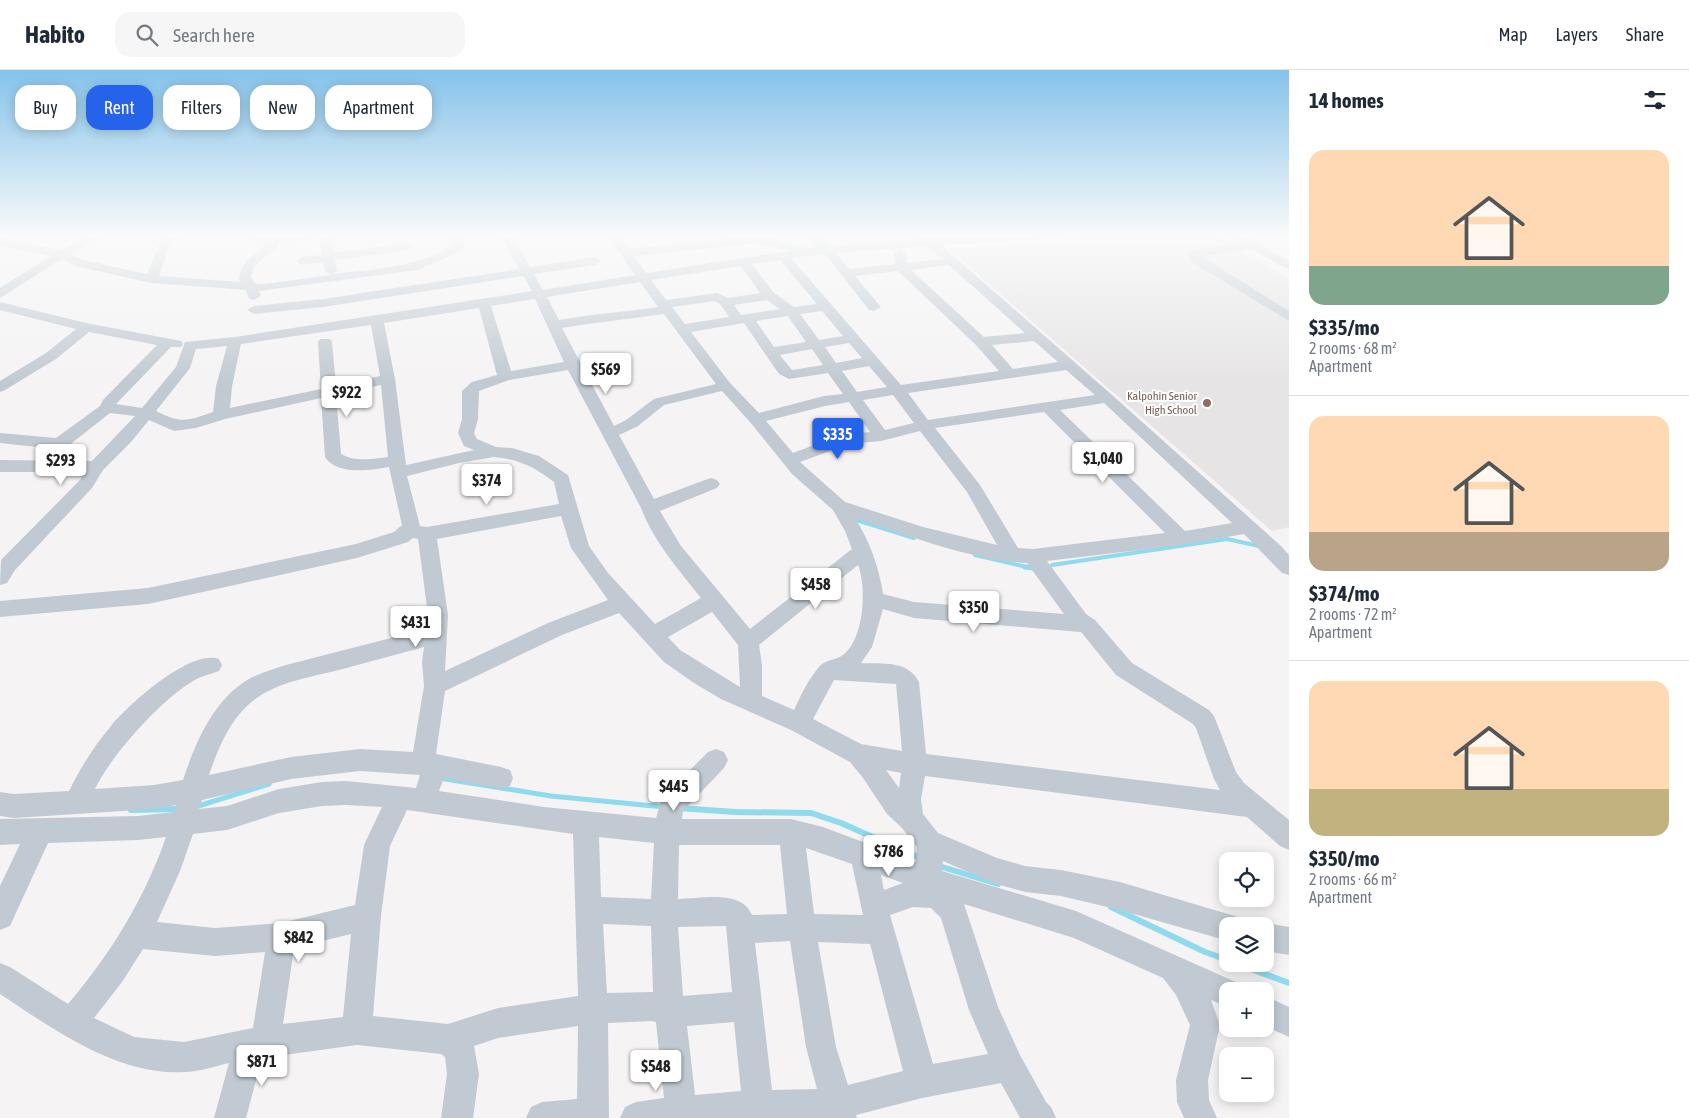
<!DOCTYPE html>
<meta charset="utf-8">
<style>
body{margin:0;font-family:"Asap Condensed",sans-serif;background:#f6f6f7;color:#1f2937;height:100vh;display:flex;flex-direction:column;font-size:19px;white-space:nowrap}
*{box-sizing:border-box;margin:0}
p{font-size:16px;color:#747a83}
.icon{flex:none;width:28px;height:28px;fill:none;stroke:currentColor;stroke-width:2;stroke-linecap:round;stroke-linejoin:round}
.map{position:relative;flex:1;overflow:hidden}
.details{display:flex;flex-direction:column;background:#fff;width:400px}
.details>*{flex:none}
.guide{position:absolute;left:15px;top:15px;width:475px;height:45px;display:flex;gap:10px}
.tools{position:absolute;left:1219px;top:782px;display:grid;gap:10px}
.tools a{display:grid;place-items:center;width:55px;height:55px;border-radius:10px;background:#fff;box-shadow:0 2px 12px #0003;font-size:25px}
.price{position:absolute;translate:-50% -42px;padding:0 11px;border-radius:5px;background:#fff;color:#222;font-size:16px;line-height:32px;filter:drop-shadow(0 1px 2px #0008)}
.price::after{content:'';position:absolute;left:50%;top:30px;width:15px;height:11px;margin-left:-8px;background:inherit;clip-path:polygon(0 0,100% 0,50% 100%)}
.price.selected{background:#2563eb;color:#fff}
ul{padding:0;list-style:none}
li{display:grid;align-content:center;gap:10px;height:265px;padding:0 20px}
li+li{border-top:1px solid #e0e1e3}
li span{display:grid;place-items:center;height:155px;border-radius:15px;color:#555}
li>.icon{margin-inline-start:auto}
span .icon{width:90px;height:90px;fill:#fffc;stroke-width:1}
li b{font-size:21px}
h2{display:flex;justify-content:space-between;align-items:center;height:60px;padding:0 20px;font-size:21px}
.pill{padding:0 18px;border-radius:15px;background:#fff;box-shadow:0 2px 12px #0003;font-size:18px;line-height:45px}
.pill.selected{background:#2563eb;color:#fff}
header{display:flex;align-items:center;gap:30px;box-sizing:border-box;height:70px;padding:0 25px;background:#fff;border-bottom:1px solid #e0e1e3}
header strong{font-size:24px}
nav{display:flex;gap:28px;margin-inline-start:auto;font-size:18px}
.search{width:350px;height:45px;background:#f6f6f7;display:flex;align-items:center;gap:12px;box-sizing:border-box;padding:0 18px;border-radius:15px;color:#747a83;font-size:19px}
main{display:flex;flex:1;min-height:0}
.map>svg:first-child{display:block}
.education{fill:#e6e4e5}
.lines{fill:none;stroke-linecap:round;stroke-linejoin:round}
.stream-far2{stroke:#90daee;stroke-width:4}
.stream-far1{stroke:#90daee;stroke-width:5}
.stream{stroke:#90daee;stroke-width:6}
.minor{fill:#c1cad2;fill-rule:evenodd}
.education-dot{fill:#8d6e63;stroke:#fff;stroke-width:2}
.labels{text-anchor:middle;stroke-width:4;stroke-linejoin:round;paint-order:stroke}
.far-education-label{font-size:12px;fill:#785e54;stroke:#fff;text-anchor:end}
</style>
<header>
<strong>Habito</strong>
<div class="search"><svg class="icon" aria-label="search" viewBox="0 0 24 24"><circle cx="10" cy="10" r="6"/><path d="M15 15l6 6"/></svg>Search here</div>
<nav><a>Map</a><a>Layers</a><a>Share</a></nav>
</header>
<main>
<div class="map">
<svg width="1289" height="1048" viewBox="0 0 1289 1048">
<rect width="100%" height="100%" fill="#f5f3f3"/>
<!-- education -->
<path class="education" d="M 1096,167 L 1216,167 L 1289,209 L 1289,457 L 1272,461 L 949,179 Z"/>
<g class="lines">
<!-- stream-far2 -->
<g class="stream-far2">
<path d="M 850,448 L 914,468"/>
<path d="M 975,485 L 1031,498"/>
<path d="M 1052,495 L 1227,469 L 1259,476"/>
</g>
<!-- stream-far1 -->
<g class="stream-far1">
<path d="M 1025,497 L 1032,498"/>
<path d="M 439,708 L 551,726 L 664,737"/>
<path d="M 195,737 L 269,714"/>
<path d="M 679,738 L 682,738"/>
</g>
<!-- stream -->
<g class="stream">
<path d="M 679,738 L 735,742 L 811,743 L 841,753 L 920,788"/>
<path d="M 131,740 L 180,739"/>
<path d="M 939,796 L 998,814"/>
<path d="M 1111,837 L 1205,882 L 1228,890"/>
<path d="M 1237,894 L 1289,913"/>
</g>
<!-- minor -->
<g class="minor">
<path d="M 87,167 L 101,167 L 71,184 L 83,190 L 147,204 L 161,171 L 167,167 L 180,167 L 170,175 L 159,206 L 241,212 L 239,209 C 241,190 253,186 266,175 L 252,169 L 250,167 L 313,167 L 311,169 L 307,170 L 277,172 L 279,174 L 277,177 C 266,189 253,190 251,208 L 256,214 L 264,214 L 331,205 L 325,201 L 323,192 L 302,195 L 296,191 L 302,187 L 322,185 L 319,167 L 331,167 L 334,183 L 405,173 L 411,177 L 405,181 L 335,190 L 337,201 L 332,204 C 365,200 429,197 453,173 L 450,167 L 462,167 L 465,174 L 456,184 L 417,200 L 259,221 L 261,226 L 254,230 L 249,229 L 246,220 L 151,213 L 75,196 L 62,189 L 0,228 L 0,218 L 51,186 L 0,176 L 0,168 L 60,180 Z"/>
<path d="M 501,167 L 513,167 L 530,197 L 595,187 L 601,191 L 595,195 L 534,204 L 543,220 L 635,205 L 609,167 L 621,167 L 629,179 L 747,167 L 775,169 L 806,178 L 817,177 L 806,167 L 819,167 L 831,176 L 923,169 L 927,167 L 933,168 L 1038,167 L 1036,169 L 1032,170 L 941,175 L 1112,325 L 1281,476 L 1289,485 L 1289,505 L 1282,503 L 1244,464 L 1181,475 L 1047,491 L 1086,544 L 1095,550 L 1132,593 L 1209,640 L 1214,646 L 1236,702 L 1244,713 L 1289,750 L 1289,780 L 1280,776 L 1247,747 L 925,706 L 921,729 L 923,744 L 938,763 L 997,788 L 1025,796 L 1061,800 L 1120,812 L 1238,847 L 1242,856 L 1228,856 L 1228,871 L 1120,840 L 1061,826 L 1025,822 L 996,814 L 943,791 L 942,801 L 1076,841 L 1238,913 L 1242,921 L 1228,921 L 1228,937 L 1211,930 L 1220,955 L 1208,1010 L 1209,1030 L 1217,1048 L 1184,1048 L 1177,1032 L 1176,1010 L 1190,955 L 1176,925 L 1163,908 L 1074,868 L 964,834 L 998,937 L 1020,985 L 1046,1032 L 1051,1037 L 1056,1048 L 1020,1048 L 1001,1013 L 922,1028 L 856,1045 L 857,1048 L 620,1048 L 625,1037 L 636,1032 L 664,1028 L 656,952 L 652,951 L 608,953 L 609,1048 L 526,1048 L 531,1037 L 542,1032 L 577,1029 L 578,956 L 498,968 L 474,976 L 479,1004 L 473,1048 L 441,1048 L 447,1004 L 445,987 L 441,984 L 357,975 L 262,988 L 246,1048 L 214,1048 L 229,993 C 215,996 199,1002 184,1002 C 118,1006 53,959 0,924 L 0,893 L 10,897 L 68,934 C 110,885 145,828 166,767 L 138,770 L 48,773 L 10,856 L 0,860 L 0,816 L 20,774 L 0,775 L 0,749 L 138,746 L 174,742 L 176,735 L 154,739 L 14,748 L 0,746 L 0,722 L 14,724 L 69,721 C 81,697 94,676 111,656 C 129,634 190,579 219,589 L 222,595 L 219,601 C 211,604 201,606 193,611 C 160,631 112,684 95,719 L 154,715 L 183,710 C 194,677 210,637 240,615 C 253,605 270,600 286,595 L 426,559 L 428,545 L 418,469 L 413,468 L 408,472 L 357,488 L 148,534 L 0,547 L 0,531 L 148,518 L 356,474 L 394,462 L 402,455 L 389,397 C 371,400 337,406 325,387 L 321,328 L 225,349 L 196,358 L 174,361 L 149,350 L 131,372 L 103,400 L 92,418 L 15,500 L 7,513 L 0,515 L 1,490 L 80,410 L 84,402 L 0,402 L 0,390 L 92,391 L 135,346 L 110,343 L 68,376 L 61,378 L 55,379 L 0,373 L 0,363 L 56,368 L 100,336 L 103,330 L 157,275 L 89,262 L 56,289 L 5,320 L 0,322 L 0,311 L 46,283 L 76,259 L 0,240 L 0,232 L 86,253 L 181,271 L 183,274 L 181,277 L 171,277 L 116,334 L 142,338 L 176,297 L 185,272 L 235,267 L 532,221 L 523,206 L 323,237 L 254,244 L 247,240 L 254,236 L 323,229 L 519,199 ZM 748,174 L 774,176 L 789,181 L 646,203 L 634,186 ZM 928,176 L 942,189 L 907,193 L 906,184 L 900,180 L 894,184 L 895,194 L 850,199 L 836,183 ZM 825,184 L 869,240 L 874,241 L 881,237 L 855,206 L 898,201 L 976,275 L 999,301 L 901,315 L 791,188 ZM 780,190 L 817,234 L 794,237 L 774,223 L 752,194 ZM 949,195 L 1025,263 L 984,267 L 911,200 ZM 741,196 L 760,223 L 728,228 L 717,223 L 666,230 L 651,210 ZM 640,212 L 658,237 C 625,242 592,244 559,250 L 547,227 ZM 535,229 L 564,292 L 511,301 L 491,236 ZM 767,230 L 780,239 L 741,245 L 734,235 ZM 715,231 L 721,235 L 729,247 L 685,254 L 672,237 ZM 479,238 L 497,305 L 472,312 L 462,321 L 462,349 L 458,363 L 464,376 L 474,380 L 406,395 L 395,309 L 384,253 ZM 822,241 L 843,266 L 819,270 L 800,244 ZM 664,244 L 716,314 L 654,329 L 626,350 L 614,356 L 562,258 C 596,252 630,249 664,244 ZM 788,246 L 806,272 L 774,277 L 756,251 ZM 744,253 L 779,304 L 789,309 L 828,303 L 843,324 L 824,326 L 759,343 L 730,313 L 691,262 ZM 371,255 L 380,306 L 336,316 L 332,272 L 330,269 L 320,269 L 318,272 L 321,319 L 230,338 L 232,316 L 241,274 ZM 1034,271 L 1058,292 L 1013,299 L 992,275 ZM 849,273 L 862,288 L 836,293 L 825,277 ZM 227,276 L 216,316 L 213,342 C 186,351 182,354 156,341 L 190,298 L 196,279 ZM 812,279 L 823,295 L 792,300 L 780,285 ZM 869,296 L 887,317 L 857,322 L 842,301 ZM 568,300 L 641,438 C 654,472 679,500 701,528 L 655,554 L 608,503 L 589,476 L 568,405 L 539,386 L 512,378 L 496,377 L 477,369 L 474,363 L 478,349 L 479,321 L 509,310 ZM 1066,300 L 1095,325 L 928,350 L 908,323 ZM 381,315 L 388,387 C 373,389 355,392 341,384 L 336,325 ZM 722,321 L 750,352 L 792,404 L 833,440 L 845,461 L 852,479 L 750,559 L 681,476 L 660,441 L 717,418 L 720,414 L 717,410 L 711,408 L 705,410 L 654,429 L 619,365 L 638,356 L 664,335 ZM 893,325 L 914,353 L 885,360 L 863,330 ZM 849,332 L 870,362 L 841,365 L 793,383 L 766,351 L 825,336 ZM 1104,333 L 1232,453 L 1185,461 L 1060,340 ZM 1044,342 L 1165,463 L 1033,479 L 1018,478 L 980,415 L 935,358 ZM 920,361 L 967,422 L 997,475 L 923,457 L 845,432 L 800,392 L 849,374 L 881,371 ZM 494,387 C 518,389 535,397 554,412 L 559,434 L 427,457 L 420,456 L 407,406 L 459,393 ZM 561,446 L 571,478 L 608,530 L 548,553 L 445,601 L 448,545 L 437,469 ZM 855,448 C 909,466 971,490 1027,493 L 1064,544 L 914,532 L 883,524 C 879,497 870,472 855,448 ZM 858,495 C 867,517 864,570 843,585 C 836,590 824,590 819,597 C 808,610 801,625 794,640 L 762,626 L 762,595 L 759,575 ZM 883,539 L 914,548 L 1081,562 L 1116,605 L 1193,654 L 1196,658 L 1214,709 L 1220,720 L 926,684 L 919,612 C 908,590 883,594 861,593 L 872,577 ZM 712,542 L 738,575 L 740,617 L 680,580 L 668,567 ZM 619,543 L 664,592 L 694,613 L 721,629 L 791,660 L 850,692 L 863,708 L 887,744 L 902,758 L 917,777 L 916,792 L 823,757 L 791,749 L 682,749 L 683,741 L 724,698 L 728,690 L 724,682 L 716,679 L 708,682 L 662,728 L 656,748 L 544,737 L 439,721 L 444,708 L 501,719 L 510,716 L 513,708 L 510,700 L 501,697 L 436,684 L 445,621 L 562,565 ZM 424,577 L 422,592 L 424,616 L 413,682 L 360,679 L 291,687 L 209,705 C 217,681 228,654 247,636 C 272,612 308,608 339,600 C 367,592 396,585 424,577 ZM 834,610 L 896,614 L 902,681 L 861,674 L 813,649 ZM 886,700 L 901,703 L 899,718 ZM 360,701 L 420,705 L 416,718 L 346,711 L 322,712 L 279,719 L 227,736 L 199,739 L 202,730 L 291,709 ZM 346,735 L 382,737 L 364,775 L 355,835 L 281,853 L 215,858 L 157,852 L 180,801 L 193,764 L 227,760 L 279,743 L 322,736 ZM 407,740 L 573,764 L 578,926 L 498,938 L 448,954 L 373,946 L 381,846 L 390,776 ZM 599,767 L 654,773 L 651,829 L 601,827 ZM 679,775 L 780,775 L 787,844 L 752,845 C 741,819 702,829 678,829 ZM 806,778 L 852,794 L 863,845 L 814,844 ZM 881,805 L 903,813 L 884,820 ZM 913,837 L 931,838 L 941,848 L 969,940 L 988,984 L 933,994 L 890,845 ZM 603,854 L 651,856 L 653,922 L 607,923 ZM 726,856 L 732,922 L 683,926 L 678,857 ZM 351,864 L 343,947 L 283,954 L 294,878 ZM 790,871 L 806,977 L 817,1019 L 772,1020 L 755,873 ZM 818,872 L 870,874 L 903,1001 L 848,1015 L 836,977 ZM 143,879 L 215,886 L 265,882 L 253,958 L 184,972 L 134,967 L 94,948 L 122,912 ZM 734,952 L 741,1021 L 695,1025 L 687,956 Z"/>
<path d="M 1236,167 L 1247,167 L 1289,191 L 1289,200 L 1251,179 L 1201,186 L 1289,241 L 1289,251 L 1200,197 L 1191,191 L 1187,184 L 1193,180 L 1241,173 L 1237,170 Z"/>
<path d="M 1265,853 L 1289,857 L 1289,885 L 1265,881 L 1265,856 L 1257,856 Z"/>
<path d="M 1265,926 L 1289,937 L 1289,967 L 1265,956 Z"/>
</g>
</g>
<!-- sky -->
<linearGradient id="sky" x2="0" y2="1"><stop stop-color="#85c3ea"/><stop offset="0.53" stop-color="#fafafa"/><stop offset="1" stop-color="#fafafa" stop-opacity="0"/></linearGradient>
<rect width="1289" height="313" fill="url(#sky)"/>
<!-- markers -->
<circle class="education-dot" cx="1207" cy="333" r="5"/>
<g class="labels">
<!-- far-education labels -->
<g class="far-education-label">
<text x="1197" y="330">Kalpohin Senior<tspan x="1197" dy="14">High School</tspan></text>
</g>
</g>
</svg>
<div class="tools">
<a><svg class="icon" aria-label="locate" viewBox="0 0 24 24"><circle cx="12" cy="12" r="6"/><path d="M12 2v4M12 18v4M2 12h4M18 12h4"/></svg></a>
<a><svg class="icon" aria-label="layers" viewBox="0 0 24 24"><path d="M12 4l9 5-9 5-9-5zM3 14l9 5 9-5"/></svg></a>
<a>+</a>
<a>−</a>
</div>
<b class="price" style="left:606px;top:325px">$569</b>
<b class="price" style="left:347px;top:348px">$922</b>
<b class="price selected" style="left:838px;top:390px">$335</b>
<b class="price" style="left:1103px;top:414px">$1,040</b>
<b class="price" style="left:61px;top:416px">$293</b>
<b class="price" style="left:487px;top:436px">$374</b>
<b class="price" style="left:816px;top:540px">$458</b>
<b class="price" style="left:974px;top:563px">$350</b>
<b class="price" style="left:416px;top:578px">$431</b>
<b class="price" style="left:674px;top:742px">$445</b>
<b class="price" style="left:889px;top:807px">$786</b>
<b class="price" style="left:299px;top:893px">$842</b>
<b class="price" style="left:262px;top:1017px">$871</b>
<b class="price" style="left:656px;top:1022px">$548</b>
<div class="guide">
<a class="pill">Buy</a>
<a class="pill selected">Rent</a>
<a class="pill">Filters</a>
<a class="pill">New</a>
<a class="pill">Apartment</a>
</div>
</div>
<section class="details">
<h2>14 homes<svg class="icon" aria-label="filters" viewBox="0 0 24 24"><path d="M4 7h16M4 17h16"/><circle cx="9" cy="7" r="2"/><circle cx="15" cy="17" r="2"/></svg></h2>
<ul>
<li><span style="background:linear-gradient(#ffd9b3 75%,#7fa58c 0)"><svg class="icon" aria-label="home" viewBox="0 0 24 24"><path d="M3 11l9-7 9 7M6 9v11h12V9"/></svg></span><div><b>$335/mo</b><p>2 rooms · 68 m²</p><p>Apartment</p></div></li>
<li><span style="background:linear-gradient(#ffd9b3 75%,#b9a48a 0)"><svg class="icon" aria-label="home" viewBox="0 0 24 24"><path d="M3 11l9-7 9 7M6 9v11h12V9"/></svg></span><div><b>$374/mo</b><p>2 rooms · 72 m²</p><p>Apartment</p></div></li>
<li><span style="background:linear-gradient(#ffd9b3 70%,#c2b280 0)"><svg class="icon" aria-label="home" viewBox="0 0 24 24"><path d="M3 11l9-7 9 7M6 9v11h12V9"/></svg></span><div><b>$350/mo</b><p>2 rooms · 66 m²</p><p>Apartment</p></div></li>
</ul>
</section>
</main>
